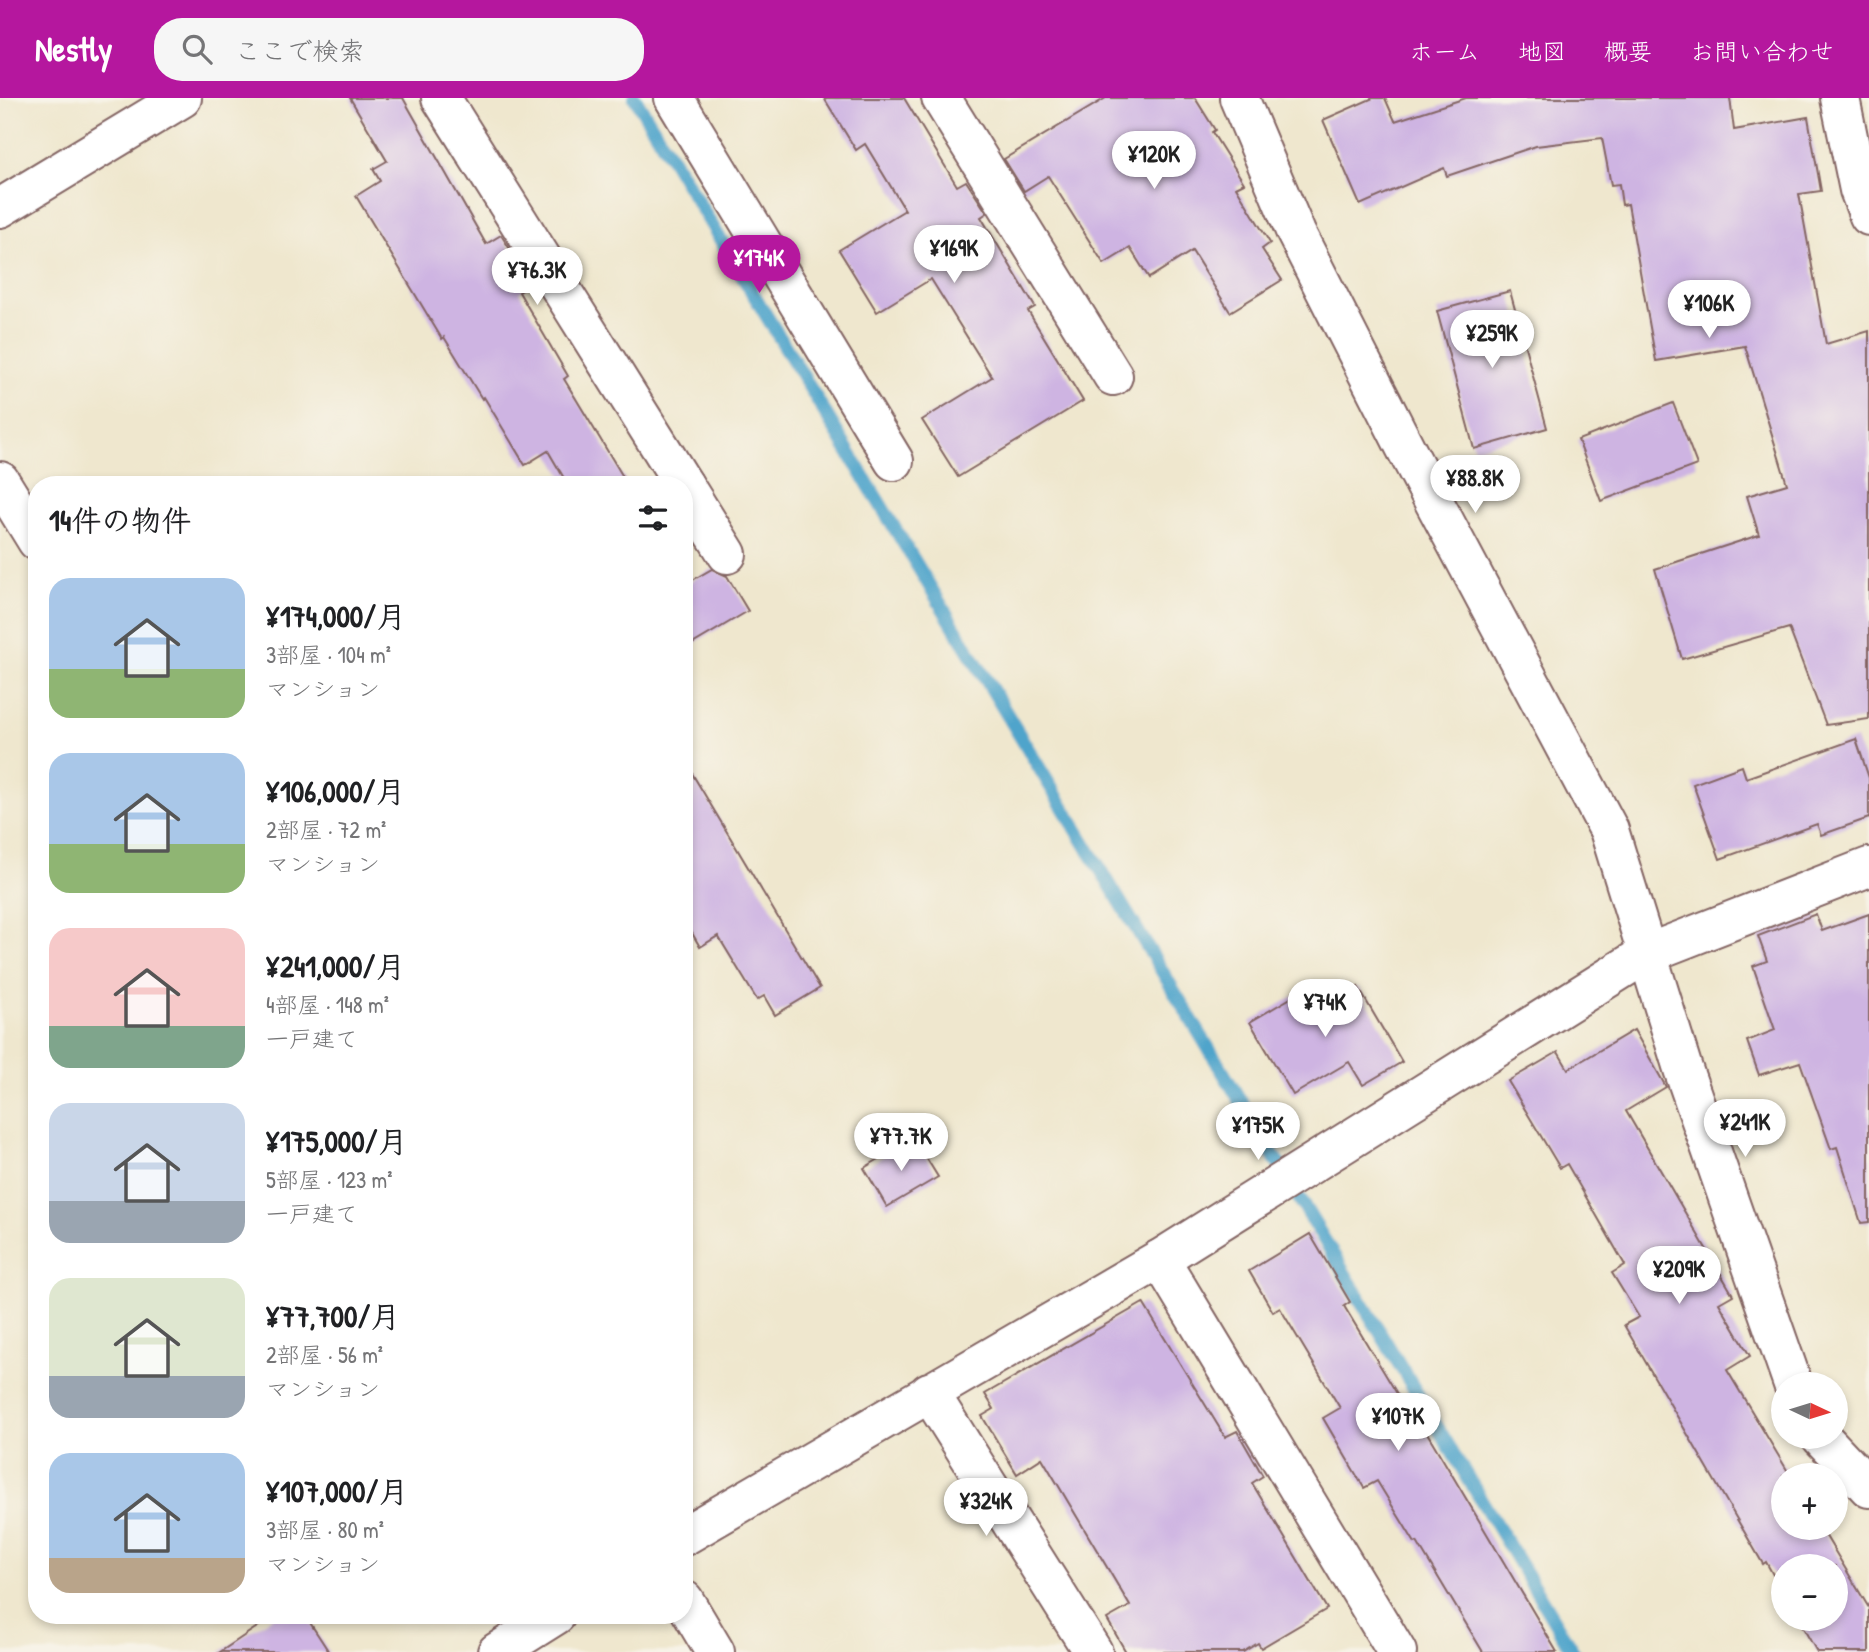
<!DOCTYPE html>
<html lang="ja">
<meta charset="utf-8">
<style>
body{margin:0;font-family:"Patrick Hand","Klee One",sans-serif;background:#f6f6f6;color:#202124;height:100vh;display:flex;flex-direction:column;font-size:26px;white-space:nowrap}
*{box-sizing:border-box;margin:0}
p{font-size:23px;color:#757577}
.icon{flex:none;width:38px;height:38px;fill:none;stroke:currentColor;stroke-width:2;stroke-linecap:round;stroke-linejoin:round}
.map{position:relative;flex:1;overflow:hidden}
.sheet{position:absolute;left:28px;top:378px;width:665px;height:1148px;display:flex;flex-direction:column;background:#fff;border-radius:28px;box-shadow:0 4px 10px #0003}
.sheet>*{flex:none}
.needle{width:46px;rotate:94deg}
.tools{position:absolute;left:1771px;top:1274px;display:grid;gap:14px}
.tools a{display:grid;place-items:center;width:77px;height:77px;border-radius:50%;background:#fff;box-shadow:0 4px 10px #0003;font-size:35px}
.price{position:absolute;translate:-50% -60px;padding:0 16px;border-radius:24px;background:#fff;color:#222;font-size:23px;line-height:46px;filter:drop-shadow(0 2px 4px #0008)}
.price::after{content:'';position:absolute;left:50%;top:42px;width:21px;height:16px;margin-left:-10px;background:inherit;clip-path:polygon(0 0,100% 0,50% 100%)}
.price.selected{background:#b5179e;color:#fff}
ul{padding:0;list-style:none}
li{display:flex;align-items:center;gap:21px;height:175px;padding:0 21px}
li span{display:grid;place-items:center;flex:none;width:196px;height:140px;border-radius:21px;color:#555}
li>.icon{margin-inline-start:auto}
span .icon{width:84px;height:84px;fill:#fffc;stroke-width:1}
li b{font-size:30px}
h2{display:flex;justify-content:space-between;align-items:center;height:84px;padding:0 21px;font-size:30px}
header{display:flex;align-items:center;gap:42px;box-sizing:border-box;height:98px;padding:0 35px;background:#b5179e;color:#fff}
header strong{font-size:33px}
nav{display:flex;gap:38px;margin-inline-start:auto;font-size:24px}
.search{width:490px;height:63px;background:#f6f6f6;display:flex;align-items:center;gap:18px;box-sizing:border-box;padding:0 24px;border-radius:28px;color:#757577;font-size:26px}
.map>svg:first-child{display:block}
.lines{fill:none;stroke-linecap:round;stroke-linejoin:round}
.stream{stroke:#4fa4cb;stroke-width:14}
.building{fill:#ceb4e2}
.street-casing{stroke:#846564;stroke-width:42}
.street{stroke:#fff;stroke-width:38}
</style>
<header>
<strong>Nestly</strong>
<div class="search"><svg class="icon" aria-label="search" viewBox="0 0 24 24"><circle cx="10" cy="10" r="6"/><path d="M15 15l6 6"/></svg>ここで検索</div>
<nav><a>ホーム</a><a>地図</a><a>概要</a><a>お問い合わせ</a></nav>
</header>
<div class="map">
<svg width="1869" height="1554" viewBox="0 0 1869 1554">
<rect width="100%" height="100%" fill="#f7f3e8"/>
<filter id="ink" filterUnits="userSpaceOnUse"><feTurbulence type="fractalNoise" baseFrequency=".0143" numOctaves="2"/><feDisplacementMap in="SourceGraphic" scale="14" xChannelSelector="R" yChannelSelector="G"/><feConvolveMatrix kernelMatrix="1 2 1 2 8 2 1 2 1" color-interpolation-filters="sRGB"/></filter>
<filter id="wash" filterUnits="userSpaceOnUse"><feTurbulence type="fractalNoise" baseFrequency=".00686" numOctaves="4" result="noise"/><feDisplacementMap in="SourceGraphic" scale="28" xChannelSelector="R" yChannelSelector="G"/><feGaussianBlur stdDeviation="1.57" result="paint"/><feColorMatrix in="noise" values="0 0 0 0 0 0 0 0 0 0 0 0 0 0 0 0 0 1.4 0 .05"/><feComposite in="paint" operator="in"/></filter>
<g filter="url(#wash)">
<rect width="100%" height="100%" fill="#efe7ce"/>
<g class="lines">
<!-- stream -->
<path class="stream" d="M 635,0 L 1573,1554"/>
</g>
<g id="blocks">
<!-- building -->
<g class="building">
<path d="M 350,0 L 403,0 L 486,146 L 501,137 L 532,186 L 519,194 L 568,278 L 564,281 L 628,387 L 568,387 L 548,353 L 525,367 L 484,299 L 482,301 L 444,239 L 442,241 L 356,98 L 380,83 L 373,71 L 387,63 Z"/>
<path d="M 824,0 L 904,0 L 957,88 L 966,83 L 987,115 L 981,119 L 1035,209 L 1028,213 L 1083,303 L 958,379 L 922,322 L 992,279 L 931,181 L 877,214 L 839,152 L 905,112 L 865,46 L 856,52 Z"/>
<path d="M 1106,0 L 1195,0 L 1215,32 L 1212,34 L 1244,85 L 1236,89 L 1270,145 L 1262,151 L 1282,182 L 1230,214 L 1192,153 L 1149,180 L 1130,150 L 1104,166 L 1048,78 L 1024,93 L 1004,61 Z"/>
<path d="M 1373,0 L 1385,0 L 1395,23 L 1466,0 L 1730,0 L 1734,32 L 1808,19 L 1821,93 L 1799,96 L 1826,246 L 1869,233 L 1869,621 L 1826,627 L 1789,530 L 1682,561 L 1655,471 L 1759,437 L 1747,398 L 1787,386 L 1745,248 L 1656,263 L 1628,106 L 1622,107 L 1619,86 L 1611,87 L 1602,40 L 1536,48 L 1447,78 L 1444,70 L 1360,107 L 1323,22 Z"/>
<path d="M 1510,193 L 1547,330 L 1474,351 L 1437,213 Z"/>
<path d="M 1673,305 L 1697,367 L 1601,403 L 1578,342 Z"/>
<path d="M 712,471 L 727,478 L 748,513 L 684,551 L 684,487 Z"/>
<path d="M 1856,641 L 1869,680 L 1869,720 L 1821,737 L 1817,726 L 1720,761 L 1693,686 L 1742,668 L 1746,680 Z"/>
<path d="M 684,662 L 820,890 L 775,917 L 764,898 L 757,902 L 718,838 L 700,849 L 684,821 Z"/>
<path d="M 1816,816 L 1822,833 L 1869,816 L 1869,1124 L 1861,1125 L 1837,1049 L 1831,1051 L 1800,964 L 1759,977 L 1747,943 L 1775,932 L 1753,868 L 1767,863 L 1758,838 Z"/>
<path d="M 1311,888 L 1324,910 L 1358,889 L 1402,964 L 1363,987 L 1349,964 L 1293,997 L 1250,924 Z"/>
<path d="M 1634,932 L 1666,989 L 1626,1013 L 1733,1197 L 1719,1205 L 1750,1258 L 1727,1272 L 1790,1377 L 1783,1377 L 1783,1430 L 1821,1430 L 1869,1510 L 1869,1554 L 1817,1554 L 1798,1521 L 1836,1521 L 1836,1468 L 1783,1468 L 1783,1495 L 1766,1464 L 1763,1466 L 1624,1227 L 1639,1219 L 1612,1175 L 1625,1167 L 1567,1066 L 1560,1070 L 1508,983 L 1558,954 L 1568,971 Z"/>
<path d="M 914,1040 L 938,1079 L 887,1109 L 864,1070 Z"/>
<path d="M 1310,1136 L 1350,1204 L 1344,1208 L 1405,1309 L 1410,1306 L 1557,1554 L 1483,1554 L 1417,1444 L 1415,1445 L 1377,1383 L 1364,1390 L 1323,1320 L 1340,1310 L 1280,1210 L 1273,1214 L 1249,1173 Z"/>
<path d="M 1143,1205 L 1225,1339 L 1237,1333 L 1263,1378 L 1252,1385 L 1327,1511 L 1261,1550 L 1258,1545 L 1243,1554 L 1126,1554 L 1107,1521 L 1130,1508 L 1042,1360 L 1017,1376 L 982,1318 L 994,1311 L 985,1296 Z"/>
<path d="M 275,1517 L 305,1517 L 329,1554 L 220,1554 Z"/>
</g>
</g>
</g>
<g filter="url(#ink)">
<use href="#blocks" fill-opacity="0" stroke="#846564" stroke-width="2"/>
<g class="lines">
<!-- street casing -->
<g class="street-casing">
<g id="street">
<path d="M 441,0 L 684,387"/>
<path d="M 674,0 L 894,363"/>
<path d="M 941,0 L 1113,278"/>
<path d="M 1239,0 L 1296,135 L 1407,353 L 1609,732 L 1683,971 L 1793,1286"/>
<path d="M 1840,0 L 1859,92 L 1869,118"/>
<path d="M 0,110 L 182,0"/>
<path d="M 0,383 L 37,443"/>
<path d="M 684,387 L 727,456"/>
<path d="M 1160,1161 L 1397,1554"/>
<path d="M 929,1294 L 1093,1554"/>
<path d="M 1821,1339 L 1869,1390"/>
<path d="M 684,1438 L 1160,1161 L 1646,856 L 1869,769"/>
<path d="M 684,1502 L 715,1554"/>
<path d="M 497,1554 L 556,1517"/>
</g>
</g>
<!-- street -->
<use href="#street" class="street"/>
</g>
</g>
</svg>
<div class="tools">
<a><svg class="needle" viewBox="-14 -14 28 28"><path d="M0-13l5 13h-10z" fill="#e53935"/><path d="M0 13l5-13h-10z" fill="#757577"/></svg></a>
<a>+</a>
<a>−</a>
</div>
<b class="price" style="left:1154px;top:93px">¥120K</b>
<b class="price" style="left:954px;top:187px">¥169K</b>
<b class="price selected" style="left:759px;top:197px">¥174K</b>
<b class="price" style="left:537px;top:209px">¥76.3K</b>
<b class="price" style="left:1709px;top:242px">¥106K</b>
<b class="price" style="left:1492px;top:272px">¥259K</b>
<b class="price" style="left:1475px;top:417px">¥88.8K</b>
<b class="price" style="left:1325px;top:941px">¥74K</b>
<b class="price" style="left:1745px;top:1061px">¥241K</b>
<b class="price" style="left:1258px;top:1064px">¥175K</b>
<b class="price" style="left:901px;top:1075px">¥77.7K</b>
<b class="price" style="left:1679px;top:1208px">¥209K</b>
<b class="price" style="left:1398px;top:1355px">¥107K</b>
<b class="price" style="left:986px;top:1440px">¥324K</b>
<section class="sheet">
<h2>14件の物件<svg class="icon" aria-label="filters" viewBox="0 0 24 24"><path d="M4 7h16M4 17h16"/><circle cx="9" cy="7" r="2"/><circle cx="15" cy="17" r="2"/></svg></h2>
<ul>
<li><span style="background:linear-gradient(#a9c7e8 65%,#8fb573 0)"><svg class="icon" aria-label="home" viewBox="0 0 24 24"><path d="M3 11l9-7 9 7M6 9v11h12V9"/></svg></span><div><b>¥174,000/月</b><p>3部屋 · 104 m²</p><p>マンション</p></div></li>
<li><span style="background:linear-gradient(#a9c7e8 65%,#8fb573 0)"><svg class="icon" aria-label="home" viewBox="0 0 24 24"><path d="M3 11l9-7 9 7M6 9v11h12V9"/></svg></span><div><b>¥106,000/月</b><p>2部屋 · 72 m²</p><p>マンション</p></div></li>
<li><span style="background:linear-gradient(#f6c9c9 70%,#7fa58c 0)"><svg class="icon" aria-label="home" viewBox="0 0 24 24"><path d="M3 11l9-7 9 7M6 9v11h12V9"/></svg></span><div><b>¥241,000/月</b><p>4部屋 · 148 m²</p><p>一戸建て</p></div></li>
<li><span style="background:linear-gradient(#c9d6e8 70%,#9aa5b1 0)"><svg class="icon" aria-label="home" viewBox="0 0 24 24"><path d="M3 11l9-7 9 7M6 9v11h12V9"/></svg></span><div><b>¥175,000/月</b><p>5部屋 · 123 m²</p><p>一戸建て</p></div></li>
<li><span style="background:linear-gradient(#dfe7d0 70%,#9aa5b1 0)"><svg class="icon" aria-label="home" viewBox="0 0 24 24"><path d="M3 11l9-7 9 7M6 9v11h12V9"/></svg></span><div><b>¥77,700/月</b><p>2部屋 · 56 m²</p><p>マンション</p></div></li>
<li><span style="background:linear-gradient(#a9c7e8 75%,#b9a48a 0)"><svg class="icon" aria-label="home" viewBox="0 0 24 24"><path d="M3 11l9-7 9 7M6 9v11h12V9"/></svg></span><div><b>¥107,000/月</b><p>3部屋 · 80 m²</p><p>マンション</p></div></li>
</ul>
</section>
</div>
